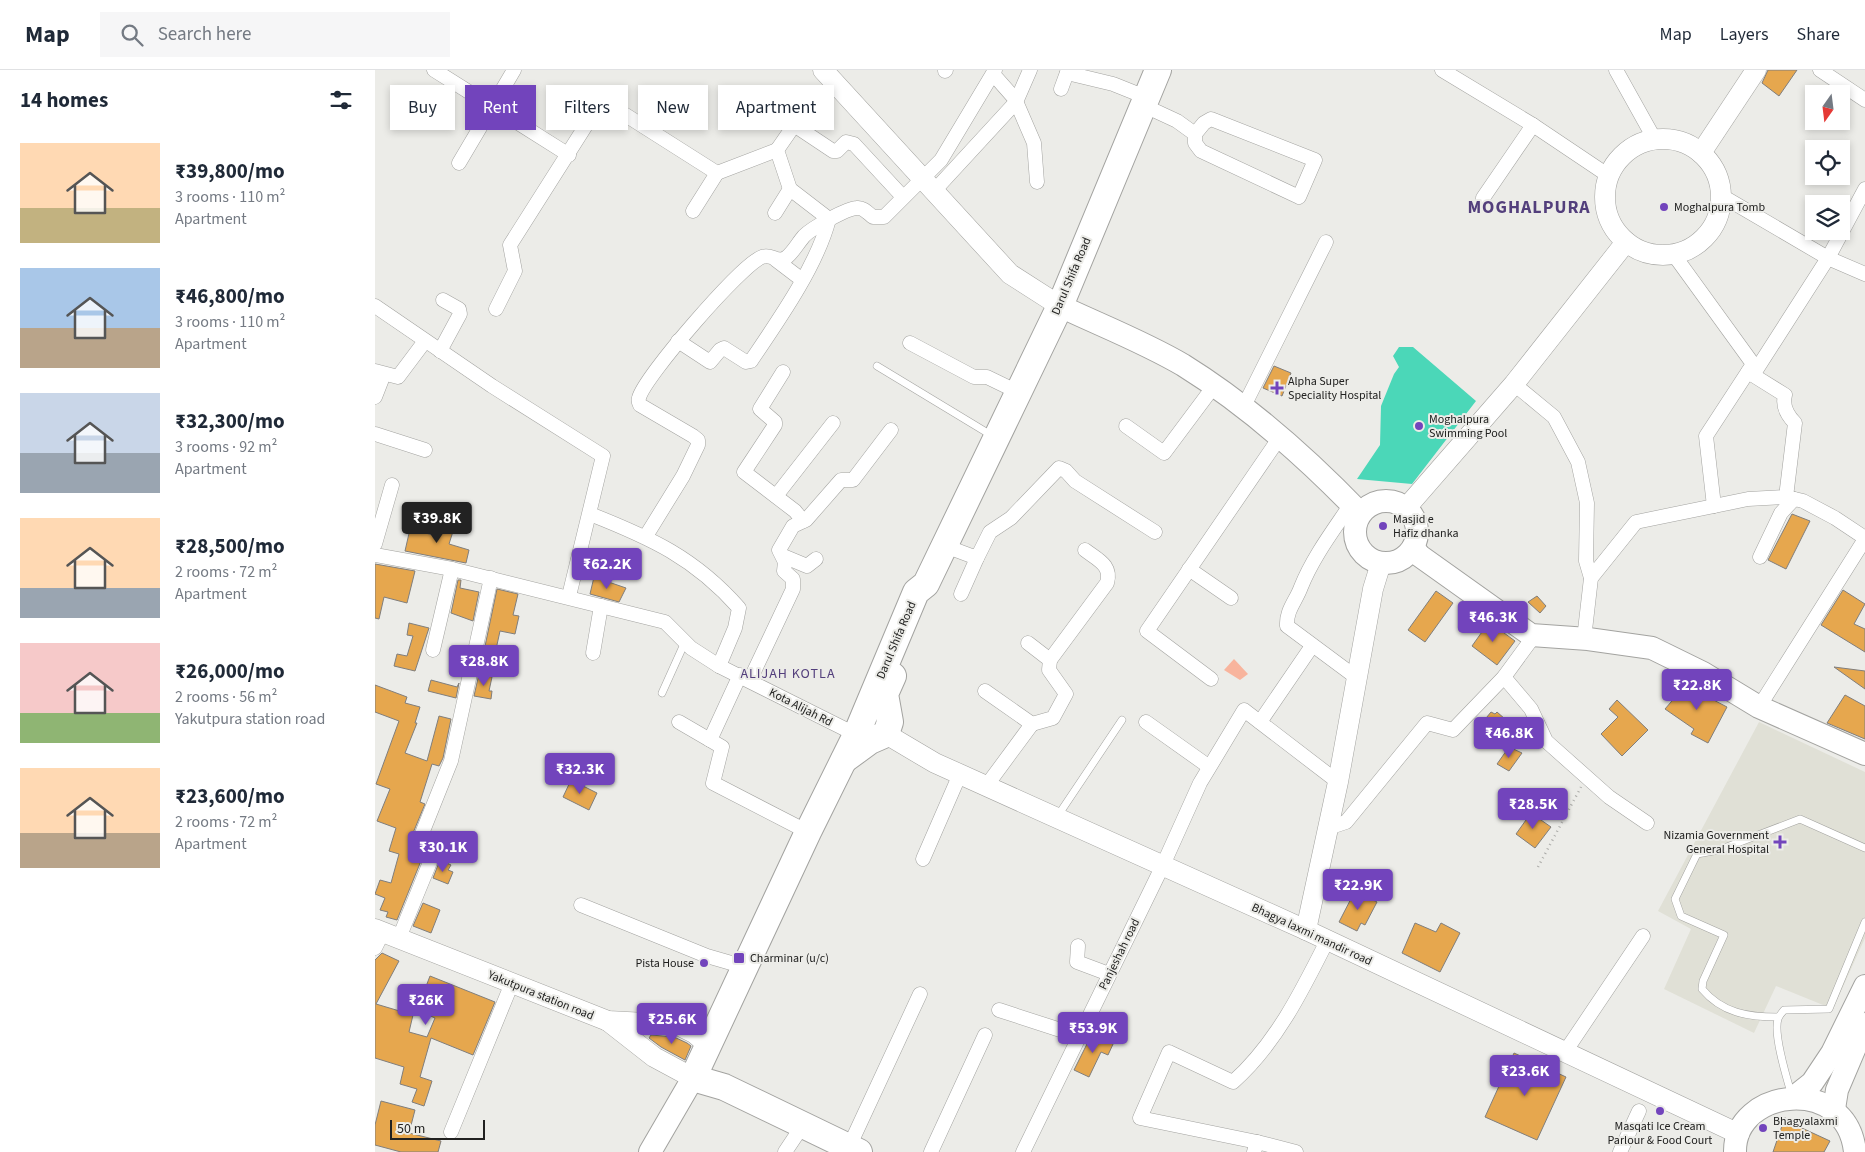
<!DOCTYPE html>
<meta charset="utf-8">
<style>
body{margin:0;font-family:"Source Sans 3",sans-serif;background:#f6f6f7;color:#1f2937;height:100vh;display:flex;flex-direction:column;font-size:19px;white-space:nowrap}
*{box-sizing:border-box;margin:0}
p{font-size:16px;color:#747a83}
.icon{flex:none;width:28px;height:28px;fill:none;stroke:currentColor;stroke-width:2;stroke-linecap:round;stroke-linejoin:round}
.map{position:relative;flex:1;overflow:hidden}
.panel{display:flex;flex-direction:column;background:#fff;width:375px}
.panel>*{flex:none}
.guide{position:absolute;left:15px;top:15px;width:475px;height:45px;display:flex;gap:10px}
.needle{width:32px;rotate:194deg}
.fabs{position:absolute;left:1430px;top:15px;display:grid;gap:10px}
.fabs a{display:grid;place-items:center;width:45px;height:45px;border-radius:0px;background:#fff;box-shadow:0 2px 8px #0003;font-size:25px}
.scale{position:absolute;left:15px;bottom:12px;width:95px;box-sizing:border-box;padding-left:5px;border:2px solid #212120;border-top:0;font-size:14px;line-height:18px;white-space:nowrap;color:#212120;-webkit-text-stroke:4px #ecece8;paint-order:stroke}
.price{position:absolute;translate:-50% -42px;padding:0 11px;border-radius:5px;background:#7244bc;color:#fff;font-size:16px;line-height:32px;filter:drop-shadow(0 1px 2px #0008)}
.price::after{content:'';position:absolute;left:50%;top:30px;width:15px;height:11px;margin-left:-8px;background:inherit;clip-path:polygon(0 0,100% 0,50% 100%)}
.price.current{background:#222;color:#fff}
ul{padding:0;list-style:none}
li{display:flex;align-items:center;gap:15px;height:125px;padding:0 20px}
li span{display:grid;place-items:center;flex:none;width:140px;height:100px;border-radius:0px;color:#555}
li>.icon{margin-inline-start:auto}
span .icon{width:60px;height:60px;fill:#fffc;stroke-width:1}
li b{font-size:21px}
h2{display:flex;justify-content:space-between;align-items:center;height:60px;padding:0 20px;font-size:21px}
.pill{padding:0 18px;border-radius:0px;background:#fff;box-shadow:0 2px 8px #0003;font-size:18px;line-height:45px}
.pill.current{background:#7244bc;color:#fff}
header{display:flex;align-items:center;gap:30px;box-sizing:border-box;height:70px;padding:0 25px;background:#fff;border-bottom:1px solid #e0e1e3}
header strong{font-size:24px}
nav{display:flex;gap:28px;margin-inline-start:auto;font-size:18px}
.search{width:350px;height:45px;background:#f6f6f7;display:flex;align-items:center;gap:12px;box-sizing:border-box;padding:0 18px;border-radius:0px;color:#747a83;font-size:19px}
main{display:flex;flex:1;min-height:0}
.map>svg:first-child{display:block}
.built{fill:#e0e0d6}
.green{fill:#f8b49d}
.water{fill:#4bd7b8}
.building{fill:#e6a74e;stroke:#807e7c}
.lines{fill:none;stroke-linecap:round;stroke-linejoin:round}
.lane-casing{stroke:#a3a3a0;stroke-width:8}
.street-casing{stroke:#a3a3a0;stroke-width:15}
.secondary-casing{stroke:#a3a3a0;stroke-width:21}
.primary-casing{stroke:#a3a3a0;stroke-width:24}
.highway-casing{stroke:#a3a3a0;stroke-width:28}
.path{stroke:#acaca9;stroke-width:2.5;stroke-dasharray:1 4;stroke-linecap:butt}
.lane{stroke:#fff;stroke-width:7}
.street{stroke:#fff;stroke-width:14}
.secondary{stroke:#fff;stroke-width:20}
.primary{stroke:#fff;stroke-width:22}
.highway{stroke:#fff;stroke-width:26}
.poi-dot{fill:#7244bc;stroke:#ecece8;stroke-width:2}
.labels{text-anchor:middle;stroke-width:4;stroke-linejoin:round;paint-order:stroke}
.poi-label{font-size:12px;fill:#212120;stroke:#ecece8;text-anchor:start}
.street-label{font-size:12px;fill:#212120;stroke:#ecece8}
.neighbourhood-label{font-size:14px;letter-spacing:1px;fill:#533f7c;stroke:#ecece8}
.district-label{font-size:18px;font-weight:bold;letter-spacing:1px;fill:#533f7c;stroke:#ecece8}
</style>
<header>
<strong>Map</strong>
<div class="search"><svg class="icon" aria-label="search" viewBox="0 0 24 24"><circle cx="10" cy="10" r="6"/><path d="M15 15l6 6"/></svg>Search here</div>
<nav><a>Map</a><a>Layers</a><a>Share</a></nav>
</header>
<main>
<section class="panel">
<h2>14 homes<svg class="icon" aria-label="filters" viewBox="0 0 24 24"><path d="M4 7h16M4 17h16"/><circle cx="9" cy="7" r="2"/><circle cx="15" cy="17" r="2"/></svg></h2>
<ul>
<li><span style="background:linear-gradient(#ffd9b3 65%,#c2b280 0)"><svg class="icon" aria-label="home" viewBox="0 0 24 24"><path d="M3 11l9-7 9 7M6 9v11h12V9"/></svg></span><div><b>₹39,800/mo</b><p>3 rooms · 110 m²</p><p>Apartment</p></div></li>
<li><span style="background:linear-gradient(#a9c7e8 60%,#b9a48a 0)"><svg class="icon" aria-label="home" viewBox="0 0 24 24"><path d="M3 11l9-7 9 7M6 9v11h12V9"/></svg></span><div><b>₹46,800/mo</b><p>3 rooms · 110 m²</p><p>Apartment</p></div></li>
<li><span style="background:linear-gradient(#c9d6e8 60%,#9aa5b1 0)"><svg class="icon" aria-label="home" viewBox="0 0 24 24"><path d="M3 11l9-7 9 7M6 9v11h12V9"/></svg></span><div><b>₹32,300/mo</b><p>3 rooms · 92 m²</p><p>Apartment</p></div></li>
<li><span style="background:linear-gradient(#ffd9b3 70%,#9aa5b1 0)"><svg class="icon" aria-label="home" viewBox="0 0 24 24"><path d="M3 11l9-7 9 7M6 9v11h12V9"/></svg></span><div><b>₹28,500/mo</b><p>2 rooms · 72 m²</p><p>Apartment</p></div></li>
<li><span style="background:linear-gradient(#f6c9c9 70%,#8fb573 0)"><svg class="icon" aria-label="home" viewBox="0 0 24 24"><path d="M3 11l9-7 9 7M6 9v11h12V9"/></svg></span><div><b>₹26,000/mo</b><p>2 rooms · 56 m²</p><p>Yakutpura station road</p></div></li>
<li><span style="background:linear-gradient(#ffd9b3 65%,#b9a48a 0)"><svg class="icon" aria-label="home" viewBox="0 0 24 24"><path d="M3 11l9-7 9 7M6 9v11h12V9"/></svg></span><div><b>₹23,600/mo</b><p>2 rooms · 72 m²</p><p>Apartment</p></div></li>
</ul>
</section>
<div class="map">
<svg width="1490" height="1082" viewBox="0 0 1490 1082">
<rect width="100%" height="100%" fill="#ecece8"/>
<!-- built -->
<path class="built" d="M 1384,652 L 1490,702 L 1490,868 L 1458,939 L 1401,916 L 1379,963 L 1289,919 L 1316,859 L 1283,841 Z"/>
<!-- green -->
<path class="green" d="M 859,589 L 873,604 L 865,610 L 849,600 Z"/>
<!-- water -->
<path class="water" d="M 1024,277 L 1038,277 L 1101,331 L 1037,414 L 982,409 L 1005,375 L 1006,336 L 1019,304 L 1024,297 L 1018,286 Z"/>
<!-- building -->
<g class="building">
<path d="M 1393,0 L 1422,0 L 1404,26 L 1387,13 Z"/>
<path d="M 899,296 L 916,303 L 907,326 L 888,318 Z"/>
<path d="M 1417,444 L 1435,451 L 1411,499 L 1393,490 Z"/>
<path d="M 62,450 L 80,455 L 74,474 L 94,480 L 91,493 L 30,481 L 35,459 L 58,465 Z"/>
<path d="M 0,494 L 40,501 L 32,533 L 9,527 L 4,549 L 0,548 Z"/>
<path d="M 219,507 L 251,518 L 244,532 L 215,524 Z"/>
<path d="M 83,510 L 86,510 L 85,518 L 104,522 L 98,551 L 76,543 Z"/>
<path d="M 122,519 L 143,524 L 138,545 L 144,546 L 140,564 L 125,561 L 120,584 L 109,581 Z"/>
<path d="M 1468,520 L 1490,534 L 1479,554 L 1490,559 L 1490,582 L 1446,555 Z"/>
<path d="M 1061,521 L 1078,533 L 1050,572 L 1033,560 Z"/>
<path d="M 1162,526 L 1171,536 L 1165,543 L 1153,532 Z"/>
<path d="M 1114,552 L 1140,571 L 1122,595 L 1097,576 Z"/>
<path d="M 34,553 L 54,558 L 40,601 L 19,596 L 22,584 L 32,586 L 38,566 L 32,565 Z"/>
<path d="M 1459,597 L 1490,601 L 1490,619 Z"/>
<path d="M 104,604 L 117,607 L 114,621 L 117,621 L 116,629 L 99,626 Z"/>
<path d="M 56,610 L 82,617 L 84,613 L 81,628 L 53,621 Z"/>
<path d="M 1314,611 L 1330,622 L 1329,625 L 1352,637 L 1333,673 L 1316,664 L 1319,659 L 1290,639 Z"/>
<path d="M 0,615 L 32,627 L 30,633 L 45,637 L 40,653 L 42,653 L 30,683 L 52,691 L 64,646 L 76,649 L 68,688 L 64,696 L 57,694 L 45,732 L 50,734 L 38,763 L 40,774 L 50,781 L 22,850 L 11,847 L 13,842 L 5,840 L 10,828 L 0,824 L 5,810 L 16,813 L 24,784 L 14,781 L 21,758 L 2,751 L 15,719 L 1,714 L 24,651 L 0,642 Z"/>
<path d="M 1470,625 L 1490,636 L 1490,669 L 1452,653 Z"/>
<path d="M 1242,630 L 1273,660 L 1247,686 L 1226,664 L 1243,647 L 1234,639 Z"/>
<path d="M 1116,642 L 1120,644 L 1122,642 L 1130,649 L 1117,665 L 1108,658 L 1107,653 Z"/>
<path d="M 1134,677 L 1147,683 L 1134,701 L 1122,694 Z"/>
<path d="M 196,710 L 222,723 L 214,740 L 188,727 Z"/>
<path d="M 1156,743 L 1176,757 L 1160,778 L 1141,764 Z"/>
<path d="M 65,790 L 76,795 L 73,800 L 78,802 L 73,814 L 58,808 Z"/>
<path d="M 980,821 L 1002,832 L 990,855 L 986,853 L 982,861 L 964,852 Z"/>
<path d="M 48,833 L 65,840 L 56,863 L 38,856 Z"/>
<path d="M 1040,853 L 1061,862 L 1066,853 L 1085,863 L 1065,902 L 1027,883 Z"/>
<path d="M 7,883 L 24,891 L 1,934 L 38,945 L 34,962 L 52,967 L 60,948 L 42,940 L 55,906 L 120,932 L 98,985 L 56,968 L 45,1007 L 57,1011 L 49,1036 L 37,1032 L 42,1019 L 25,1014 L 29,997 L 0,988 L 0,890 Z"/>
<path d="M 718,962 L 739,972 L 733,985 L 726,982 L 714,1007 L 699,1000 Z"/>
<path d="M 276,965 L 299,967 L 312,973 L 316,976 L 310,990 L 286,977 L 274,968 Z"/>
<path d="M 1139,983 L 1191,1007 L 1162,1070 L 1110,1047 Z"/>
<path d="M 6,1031 L 40,1040 L 34,1063 L 66,1071 L 63,1082 L 26,1082 L 0,1075 L 0,1055 Z"/>
<path d="M 1410,1047 L 1416,1053 L 1455,1071 L 1449,1082 L 1398,1082 Z"/>
</g>
<g class="lines">
<!-- lane casing -->
<g class="lane-casing">
<g id="lane">
<path d="M 502,296 L 616,365"/>
<path d="M 287,623 L 310,572"/>
<path d="M 682,747 L 747,650"/>
<path d="M 1403,947 C 1373,947 1347,943 1327,919 L 1328,911 L 1349,865 L 1306,846 L 1300,829 L 1322,784 L 1344,780 L 1425,749 L 1490,778"/>
<path d="M 1417,1026 C 1412,1009 1398,964 1403,949 C 1404,945 1407,943 1409,940 L 1454,939 L 1490,852"/>
</g>
</g>
<!-- street casing -->
<g class="street-casing">
<g id="street">
<path d="M 59,0 L 194,85"/>
<path d="M 1067,0 L 1158,55 L 1234,106"/>
<path d="M 1241,0 L 1280,70"/>
<path d="M 1445,0 L 1490,30"/>
<path d="M 570,1 L 571,0"/>
<path d="M 692,3 L 738,14 L 773,28"/>
<path d="M 618,4 L 640,29 L 659,73 L 662,112"/>
<path d="M 686,19 L 693,0"/>
<path d="M 774,38 L 802,51 L 820,64 L 829,53 L 836,49 L 940,90 L 924,127 L 826,81 L 820,73 L 820,64"/>
<path d="M 419,55 L 458,81 L 462,81 L 471,72 L 479,74 L 528,127"/>
<path d="M 84,93 L 139,0"/>
<path d="M 560,120 L 641,32 L 655,0"/>
<path d="M 1347,126 L 1453,188 L 1490,204"/>
<path d="M 1108,128 L 1158,55"/>
<path d="M 318,141 L 342,103"/>
<path d="M 400,143 L 415,119"/>
<path d="M 1299,185 L 1378,294 L 1331,366 L 1339,436"/>
<path d="M 401,190 L 426,209"/>
<path d="M 0,236 L 117,316 L 228,386 L 194,526"/>
<path d="M 121,239 L 140,201 L 135,175 L 227,30 L 342,103 L 402,80"/>
<path d="M 303,271 L 335,292 L 345,280 L 349,278 L 371,292 L 376,291 C 403,251 442,196 454,149 L 415,119 L 402,80 L 429,41"/>
<path d="M 535,273 L 599,307 L 612,307 L 643,322"/>
<path d="M 65,281 L 85,244 L 84,239 L 68,230"/>
<path d="M 0,301 L 23,307 L 50,271"/>
<path d="M 408,302 L 385,339 L 400,352 L 400,355 L 369,402 L 420,441 L 428,451"/>
<path d="M 1373,302 L 1410,325 C 1407,336 1413,346 1420,353 L 1411,427"/>
<path d="M 1378,305 L 1453,188 L 1490,119"/>
<path d="M 1139,314 L 1179,347 L 1203,392 L 1212,433 L 1211,491 L 1216,508"/>
<path d="M 0,327 L 9,304"/>
<path d="M 869,336 L 951,172"/>
<path d="M 751,356 L 789,383 L 839,316"/>
<path d="M 0,364 L 50,380"/>
<path d="M 401,426 L 458,353"/>
<path d="M 976,434 C 958,461 938,487 926,517 C 921,531 911,540 912,556 L 982,608"/>
<path d="M 215,444 C 276,468 320,488 364,538 L 360,558 L 344,596"/>
<path d="M 271,466 L 308,406 L 323,375 L 323,370 L 318,366 L 265,335 C 264,333 263,330 264,328 C 269,307 367,194 387,187 C 396,183 403,194 412,187 C 419,181 423,173 429,166 C 437,158 472,138 482,138 C 488,137 494,144 498,147 L 509,147 L 566,90 L 620,0"/>
<path d="M 0,474 L 17,415"/>
<path d="M 570,476 L 602,488 L 615,462 L 636,448 L 684,398 L 691,401 L 700,411 L 780,462"/>
<path d="M 0,485 L 77,499 L 290,552 L 316,578 L 344,596 L 486,667"/>
<path d="M 408,486 L 432,496 L 441,489"/>
<path d="M 1385,487 L 1406,443 L 1419,429"/>
<path d="M 814,499 L 856,528"/>
<path d="M 586,524 L 602,488"/>
<path d="M 1209,569 L 1216,508 L 1261,452 L 1373,429 L 1411,427 L 1428,431 L 1460,448 L 1490,468"/>
<path d="M 653,573 L 675,590 L 674,600 L 691,624 L 678,648 L 657,654"/>
<path d="M 58,580 L 77,499"/>
<path d="M 218,583 L 226,536"/>
<path d="M 675,590 L 732,513 C 737,495 723,490 710,480"/>
<path d="M 1129,607 L 1156,639 L 1171,671 L 1234,727 L 1272,753"/>
<path d="M 836,609 L 772,561 L 905,367"/>
<path d="M 375,610 L 418,519 L 418,509 L 409,501 L 410,492 L 404,480 L 418,456 L 431,450 L 466,410 L 478,410 L 516,360"/>
<path d="M 610,621 L 657,654 L 612,715"/>
<path d="M 1384,637 L 1490,469"/>
<path d="M 304,652 L 347,677 L 338,713 L 433,762"/>
<path d="M 771,652 L 833,696"/>
<path d="M 885,652 L 937,576"/>
<path d="M 335,670 L 365,605"/>
<path d="M 953,758 L 971,752 L 1052,653 L 1078,660 L 1129,607 L 1159,566"/>
<path d="M 548,789 L 585,704"/>
<path d="M 206,835 L 332,886 L 370,897"/>
<path d="M 24,868 L 60,780 L 58,775 L 48,770 L 46,766 L 76,691 L 116,508"/>
<path d="M 703,876 L 702,892 L 734,904"/>
<path d="M 0,878 L 8,862"/>
<path d="M 624,940 L 704,966"/>
<path d="M 1190,982 L 1268,866"/>
<path d="M 76,1062 L 137,913"/>
<path d="M 882,1072 L 921,1082"/>
<path d="M 474,1077 L 545,924"/>
<path d="M 410,1082 L 428,1055"/>
<path d="M 556,1082 L 610,965"/>
<path d="M 648,1082 L 788,795 L 825,713 L 869,640 L 963,712"/>
<path d="M 879,1082 L 882,1072 L 765,1048 L 794,982 L 858,1012 C 900,975 927,921 952,871"/>
<path d="M 1245,1082 L 1264,1041"/>
</g>
</g>
<!-- secondary casing -->
<g class="secondary-casing">
<g id="secondary">
<path d="M 448,0 L 635,204 L 685,236"/>
<circle cx="1288" cy="127" r="58"/>
<path d="M 1326,83 L 1381,0"/>
<path d="M 1031,438 L 1139,314 L 1251,172"/>
<path d="M 511,664 L 560,693 L 931,860 L 1364,1064"/>
<path d="M 0,859 L 233,951 L 290,954 L 305,956 L 319,963 L 333,975"/>
<path d="M 931,860 L 963,712 L 998,519 L 1006,493"/>
<path d="M 233,951 L 279,987 L 318,1008"/>
</g>
</g>
<!-- primary casing -->
<g class="primary-casing">
<g id="primary">
<path d="M 685,236 C 725,255 769,272 808,295 C 874,336 932,388 985,443"/>
<circle cx="1011" cy="462" r="31"/>
<path d="M 1038,478 L 1045,486 L 1156,565 L 1213,569 L 1277,578 L 1328,603 L 1384,637 L 1490,684"/>
<path d="M 1418,1028 L 1437,1013 L 1457,983 L 1490,916"/>
<path d="M 1459,1039 L 1462,1020 L 1490,954"/>
<path d="M 275,1082 L 318,1008"/>
<path d="M 1360,1082 C 1359,1018 1472,1004 1480,1082"/>
</g>
</g>
<!-- highway casing -->
<g class="highway-casing">
<g id="highway">
<path d="M 469,690 L 495,671 L 511,664 L 515,652 L 510,624 L 518,606"/>
<path d="M 484,1082 L 349,1017 L 318,1008 L 433,762 L 481,665 L 541,522 L 551,514 L 685,236 L 783,0"/>
</g>
</g>
<!-- path -->
<path class="path" d="M 1163,797 L 1206,717"/>
<!-- lane -->
<use href="#lane" class="lane"/>
<!-- street -->
<use href="#street" class="street"/>
<!-- secondary -->
<use href="#secondary" class="secondary"/>
<!-- primary -->
<use href="#primary" class="primary"/>
<!-- highway -->
<use href="#highway" class="highway"/>
</g>
<!-- markers -->
<g class="poi-dot">
<circle cx="1289" cy="137" r="5"/>
<path d="M899.5 310.5h5v5h5v5h-5v5h-5v-5h-5v-5h5z"/>
<circle cx="1044" cy="356" r="5"/>
<circle cx="1008" cy="456" r="5"/>
<path d="M1402.5 764.5h5v5h5v5h-5v5h-5v-5h-5v-5h5z"/>
<rect x="358" y="882" width="12" height="12" rx="2.5"/>
<circle cx="329" cy="893" r="5"/>
<circle cx="1285" cy="1041" r="5"/>
<circle cx="1388" cy="1058" r="5"/>
</g>
<g class="labels">
<!-- poi labels -->
<g class="poi-label">
<text x="1299" y="141">Moghalpura Tomb</text>
<text x="913" y="315">Alpha Super<tspan x="913" dy="14">Speciality Hospital</tspan></text>
<text x="1054" y="353">Moghalpura<tspan x="1054" dy="14">Swimming Pool</tspan></text>
<text x="1018" y="453">Masjid e<tspan x="1018" dy="14">Hafiz dhanka</tspan></text>
<text x="1394" y="769" text-anchor="end">Nizamia Government<tspan x="1394" dy="14">General Hospital</tspan></text>
<text x="375" y="892">Charminar (u/c)</text>
<text x="319" y="897" text-anchor="end">Pista House</text>
<text x="1398" y="1055">Bhagyalaxmi<tspan x="1398" dy="14">Temple</tspan></text>
<text x="1285" y="1060" text-anchor="middle">Masqati Ice Cream<tspan x="1285" dy="14">Parlour &amp; Food Court</tspan></text>
</g>
<!-- street labels -->
<g class="street-label">
<text transform="translate(696 206) rotate(-67)" y="4">Darul Shifa Road</text>
<text transform="translate(521 570) rotate(-67)" y="4">Darul Shifa Road</text>
<text transform="translate(426 637) rotate(27)" y="4">Kota Alijah Rd</text>
<text transform="translate(937 864) rotate(25)" y="4">Bhagya laxmi mandir road</text>
<text transform="translate(744 884) rotate(-64)" y="4">Panjeshah road</text>
<text transform="translate(166 925) rotate(22)" y="4">Yakutpura station road</text>
</g>
<!-- neighbourhood labels -->
<g class="neighbourhood-label">
<text x="413" y="608">ALIJAH KOTLA</text>
</g>
<!-- district labels -->
<g class="district-label">
<text x="1154" y="143">MOGHALPURA</text>
</g>
</g>
</svg>
<div class="fabs">
<a><svg class="needle" viewBox="-14 -14 28 28"><path d="M0-13l5 13h-10z" fill="#e53935"/><path d="M0 13l5-13h-10z" fill="#747a83"/></svg></a>
<a><svg class="icon" aria-label="locate" viewBox="0 0 24 24"><circle cx="12" cy="12" r="6"/><path d="M12 2v4M12 18v4M2 12h4M18 12h4"/></svg></a>
<a><svg class="icon" aria-label="layers" viewBox="0 0 24 24"><path d="M12 4l9 5-9 5-9-5zM3 14l9 5 9-5"/></svg></a>
</div>
<div class="scale">50 m</div>
<b class="price current" style="left:62px;top:474px">₹39.8K</b>
<b class="price" style="left:232px;top:520px">₹62.2K</b>
<b class="price" style="left:1118px;top:573px">₹46.3K</b>
<b class="price" style="left:109px;top:617px">₹28.8K</b>
<b class="price" style="left:1322px;top:641px">₹22.8K</b>
<b class="price" style="left:1134px;top:689px">₹46.8K</b>
<b class="price" style="left:205px;top:725px">₹32.3K</b>
<b class="price" style="left:1158px;top:760px">₹28.5K</b>
<b class="price" style="left:68px;top:803px">₹30.1K</b>
<b class="price" style="left:983px;top:841px">₹22.9K</b>
<b class="price" style="left:51px;top:956px">₹26K</b>
<b class="price" style="left:297px;top:975px">₹25.6K</b>
<b class="price" style="left:718px;top:984px">₹53.9K</b>
<b class="price" style="left:1150px;top:1027px">₹23.6K</b>
<div class="guide">
<a class="pill">Buy</a>
<a class="pill current">Rent</a>
<a class="pill">Filters</a>
<a class="pill">New</a>
<a class="pill">Apartment</a>
</div>
</div>
</main>
